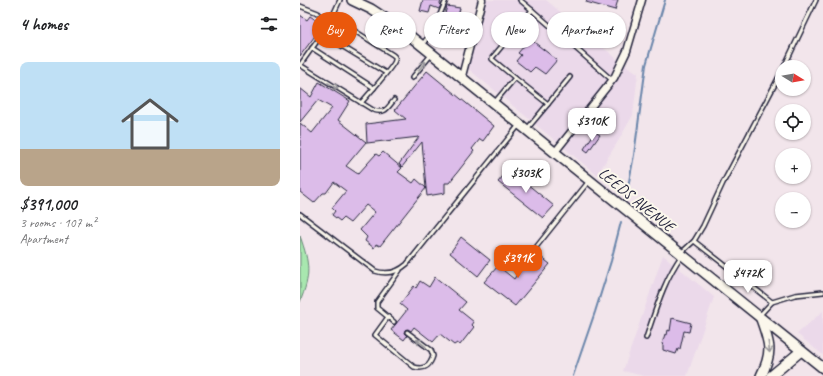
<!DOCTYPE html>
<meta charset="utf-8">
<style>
body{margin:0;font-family:Caveat,sans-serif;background:#f6f6f6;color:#202124;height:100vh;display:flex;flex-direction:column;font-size:15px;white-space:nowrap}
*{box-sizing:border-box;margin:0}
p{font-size:13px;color:#757577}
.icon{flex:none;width:22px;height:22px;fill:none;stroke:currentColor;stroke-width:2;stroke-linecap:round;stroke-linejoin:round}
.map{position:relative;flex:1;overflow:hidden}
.panel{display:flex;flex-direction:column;background:#fff;width:300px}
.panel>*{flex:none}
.top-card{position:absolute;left:12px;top:12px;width:380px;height:36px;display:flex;gap:8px}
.needle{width:26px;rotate:101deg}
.tools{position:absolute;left:475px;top:60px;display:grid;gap:8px}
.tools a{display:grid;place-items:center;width:36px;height:36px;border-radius:50%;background:#fff;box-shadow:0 1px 3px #0004;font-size:20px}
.price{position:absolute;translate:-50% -34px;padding:0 9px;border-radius:8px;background:#fff;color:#222;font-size:13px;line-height:26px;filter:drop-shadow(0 1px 2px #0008)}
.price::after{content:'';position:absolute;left:50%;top:24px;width:12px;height:9px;margin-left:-6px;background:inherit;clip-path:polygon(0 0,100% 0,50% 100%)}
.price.on{background:#ea580c;color:#fff}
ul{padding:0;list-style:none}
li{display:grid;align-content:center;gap:8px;height:212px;padding:0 20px}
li+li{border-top:1px solid #e0e0e0}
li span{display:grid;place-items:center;height:124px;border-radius:8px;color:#555}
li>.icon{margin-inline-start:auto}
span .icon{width:72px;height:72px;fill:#fffc;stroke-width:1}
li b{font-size:17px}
h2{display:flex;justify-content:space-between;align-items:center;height:48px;padding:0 20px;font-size:17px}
.pill{padding:0 14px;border-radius:18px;background:#fff;box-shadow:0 1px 3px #0004;font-size:14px;line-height:36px}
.pill.on{background:#ea580c;color:#fff}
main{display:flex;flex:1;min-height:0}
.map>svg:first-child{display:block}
.built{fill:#ebd9ea}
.green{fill:#a8e7af;stroke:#658475}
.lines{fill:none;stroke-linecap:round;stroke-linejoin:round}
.stream{stroke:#6b86ab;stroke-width:2}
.building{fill:#dcbce9;stroke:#22223b}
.lane-casing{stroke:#22223b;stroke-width:6}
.street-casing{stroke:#22223b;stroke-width:9}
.secondary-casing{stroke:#22223b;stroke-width:12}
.lane{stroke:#fbf7ec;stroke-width:3}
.street{stroke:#fbf7ec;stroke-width:6}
.secondary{stroke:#fbf7ec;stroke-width:9}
.oneway{stroke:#99979c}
.labels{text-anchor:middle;stroke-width:4;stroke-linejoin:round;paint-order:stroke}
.street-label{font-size:16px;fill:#22223b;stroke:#fbf7ec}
</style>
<main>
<section class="panel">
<h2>4 homes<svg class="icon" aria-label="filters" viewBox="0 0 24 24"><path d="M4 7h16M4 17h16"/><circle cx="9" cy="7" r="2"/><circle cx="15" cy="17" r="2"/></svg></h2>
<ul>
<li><span style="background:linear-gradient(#bfe0f5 70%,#b9a48a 0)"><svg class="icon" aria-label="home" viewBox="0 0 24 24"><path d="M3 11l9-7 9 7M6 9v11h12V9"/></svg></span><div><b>$391,000</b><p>3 rooms · 107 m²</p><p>Apartment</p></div></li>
</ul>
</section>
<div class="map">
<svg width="523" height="376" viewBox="0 0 523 376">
<rect width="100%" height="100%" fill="#f2e5eb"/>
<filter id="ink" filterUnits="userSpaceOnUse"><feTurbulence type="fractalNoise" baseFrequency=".025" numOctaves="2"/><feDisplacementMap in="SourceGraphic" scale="8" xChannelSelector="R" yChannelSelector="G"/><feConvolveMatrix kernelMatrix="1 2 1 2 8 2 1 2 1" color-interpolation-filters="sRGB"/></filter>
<g filter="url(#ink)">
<!-- built -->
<g class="built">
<path d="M 182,0 L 246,0 L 322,63 L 338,73 L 333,115 L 317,143 L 297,175 L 165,66 Z"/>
<path d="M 363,255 L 414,297 L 387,376 L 344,376 L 323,371 Z"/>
<path d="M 523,311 L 523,355 L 497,334 Z"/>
</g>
<!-- green -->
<path class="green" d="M 0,236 C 10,264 11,275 0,302 Z"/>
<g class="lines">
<!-- stream -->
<g class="stream">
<path d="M 325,195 L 328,187 L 334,155 L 346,65 L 365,0"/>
<path d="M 273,376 L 295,312 L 311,261 L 321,222"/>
</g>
</g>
<!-- building -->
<g class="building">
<path d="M 123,0 L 141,0 L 140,4 L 141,5 L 139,9 L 131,6 L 129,13 L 120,11 Z"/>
<path d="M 287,0 L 318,0 L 315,10 L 286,2 Z"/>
<path d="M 147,6 L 160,8 L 154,32 L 141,29 Z"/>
<path d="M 0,15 L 7,20 L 10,16 L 23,25 L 0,56 Z"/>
<path d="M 230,39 L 257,60 L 245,74 L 235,67 L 230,72 L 216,61 L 221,55 L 218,53 Z"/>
<path d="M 127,71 L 194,126 L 183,141 L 180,139 L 172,149 L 174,151 L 149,183 L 145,183 L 145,193 L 127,196 L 126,188 L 80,246 L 76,244 L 74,248 L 65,241 L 67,237 L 60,230 L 75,212 L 66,205 L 50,223 L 43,218 L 40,221 L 32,215 L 35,211 L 32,208 L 46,191 L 34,182 L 26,193 L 23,193 L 14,203 L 0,192 L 0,123 L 12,133 L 32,108 L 18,100 L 0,122 L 0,88 L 11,97 L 19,82 L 50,101 L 38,120 L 66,142 L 46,166 L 58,174 L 76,154 L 79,156 L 83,152 L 102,168 L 98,172 L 113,183 L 116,179 L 126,188 L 122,142 L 102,167 L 99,164 L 119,137 L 67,143 L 66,124 L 106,119 L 95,110 Z"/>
<path d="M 295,132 L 300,135 L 288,152 L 284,149 Z"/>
<path d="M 209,169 L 254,206 L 243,218 L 198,182 Z"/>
<path d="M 161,237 L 190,260 L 178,276 L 150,253 Z"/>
<path d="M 233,251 L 250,264 L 215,306 L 184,282 L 198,266 L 214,279 Z"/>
<path d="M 135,277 L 166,302 L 159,310 L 174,322 L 172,325 L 174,327 L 160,345 L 157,343 L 154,345 L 140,334 L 133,342 L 114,327 L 111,331 L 108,329 L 105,330 L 104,333 L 107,336 L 104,340 L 91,330 L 107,310 L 100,304 L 114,286 L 116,288 L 120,281 L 129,287 Z"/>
<path d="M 372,318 L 391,323 L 389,332 L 384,331 L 380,349 L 378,349 L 376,354 L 363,350 L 363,345 L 362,344 L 365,334 L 367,335 L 368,330 L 370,331 Z"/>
</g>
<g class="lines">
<!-- lane casing -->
<g class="lane-casing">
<g id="lane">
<path d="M 220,0 L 232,10"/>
<path d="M 0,6 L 18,13"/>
<path d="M 122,45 L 134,29 L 146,0"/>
<path d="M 12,48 L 74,88"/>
<path d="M 0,65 L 73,110 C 85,114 87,109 94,100"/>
<path d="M 0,65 L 28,26 L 40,0"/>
<path d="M 484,67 L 516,0"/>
<path d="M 112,78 L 131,55"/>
<path d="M 215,78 L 248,104 L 227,129"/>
<path d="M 61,103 C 67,96 95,65 95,60 C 96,57 95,57 93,55 L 50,28 L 46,26 L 41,27 L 36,34 L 36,40 L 40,45 L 86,73"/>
<path d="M 194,103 L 215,78 L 192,59 L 192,58 L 232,10 L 312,80"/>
<path d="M 248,104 L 270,77"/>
<path d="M 0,214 L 75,271 C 87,275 97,273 107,264 L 219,125"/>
<path d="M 394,241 L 472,302"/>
<path d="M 237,246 L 289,181"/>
<path d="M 382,252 L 394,241 L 403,226 L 423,183 L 482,71"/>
<path d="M 100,270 L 77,302 L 77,308 L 88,317 L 75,335 L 114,367 C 125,370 130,366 133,356 L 131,350 L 107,332"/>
<path d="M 460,315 L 472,302 L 495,295 L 523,292"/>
<path d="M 88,317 L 94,322"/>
<path d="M 346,338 C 356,309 364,280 382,255"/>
</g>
</g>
<!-- street casing -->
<g class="street-casing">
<g id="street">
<path d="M 162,76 L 182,0"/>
<path d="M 255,152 L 314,78 L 327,51 L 342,0"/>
</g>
</g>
<!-- secondary casing -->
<g class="secondary-casing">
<g id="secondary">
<path d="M 52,0 L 71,9 L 100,28 L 523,368"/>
<path d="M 461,319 C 470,344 473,352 461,376"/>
<path d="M 471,376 L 501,351"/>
</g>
</g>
<!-- lane -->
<use href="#lane" class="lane"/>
<!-- street -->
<use href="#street" class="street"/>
<!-- secondary -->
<use href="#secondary" class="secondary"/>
</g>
<!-- one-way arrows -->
<defs><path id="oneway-shaft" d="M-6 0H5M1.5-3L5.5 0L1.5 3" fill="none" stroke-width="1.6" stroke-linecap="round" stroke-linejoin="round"/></defs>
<g class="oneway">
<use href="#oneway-shaft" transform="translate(122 66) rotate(-51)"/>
<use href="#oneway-shaft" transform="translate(33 86) rotate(32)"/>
<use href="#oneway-shaft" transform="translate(121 343) rotate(-142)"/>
<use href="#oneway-shaft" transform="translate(469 347) rotate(83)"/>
</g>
</g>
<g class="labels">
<!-- street labels -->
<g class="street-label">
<text transform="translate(337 199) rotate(39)" y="6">LEEDS AVENUE</text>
</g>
</g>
</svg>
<div class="tools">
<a><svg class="needle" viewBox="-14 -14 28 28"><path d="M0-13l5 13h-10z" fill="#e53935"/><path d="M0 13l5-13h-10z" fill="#757577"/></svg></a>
<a><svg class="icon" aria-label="locate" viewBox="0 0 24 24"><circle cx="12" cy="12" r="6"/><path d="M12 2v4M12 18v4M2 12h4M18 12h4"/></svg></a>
<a>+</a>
<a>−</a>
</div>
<b class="price" style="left:292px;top:142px">$310K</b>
<b class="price" style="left:226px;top:194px">$303K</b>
<b class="price on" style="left:218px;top:279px">$391K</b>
<b class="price" style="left:448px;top:294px">$472K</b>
<div class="top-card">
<a class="pill on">Buy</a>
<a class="pill">Rent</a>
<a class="pill">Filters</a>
<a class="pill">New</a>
<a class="pill">Apartment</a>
</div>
</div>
</main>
